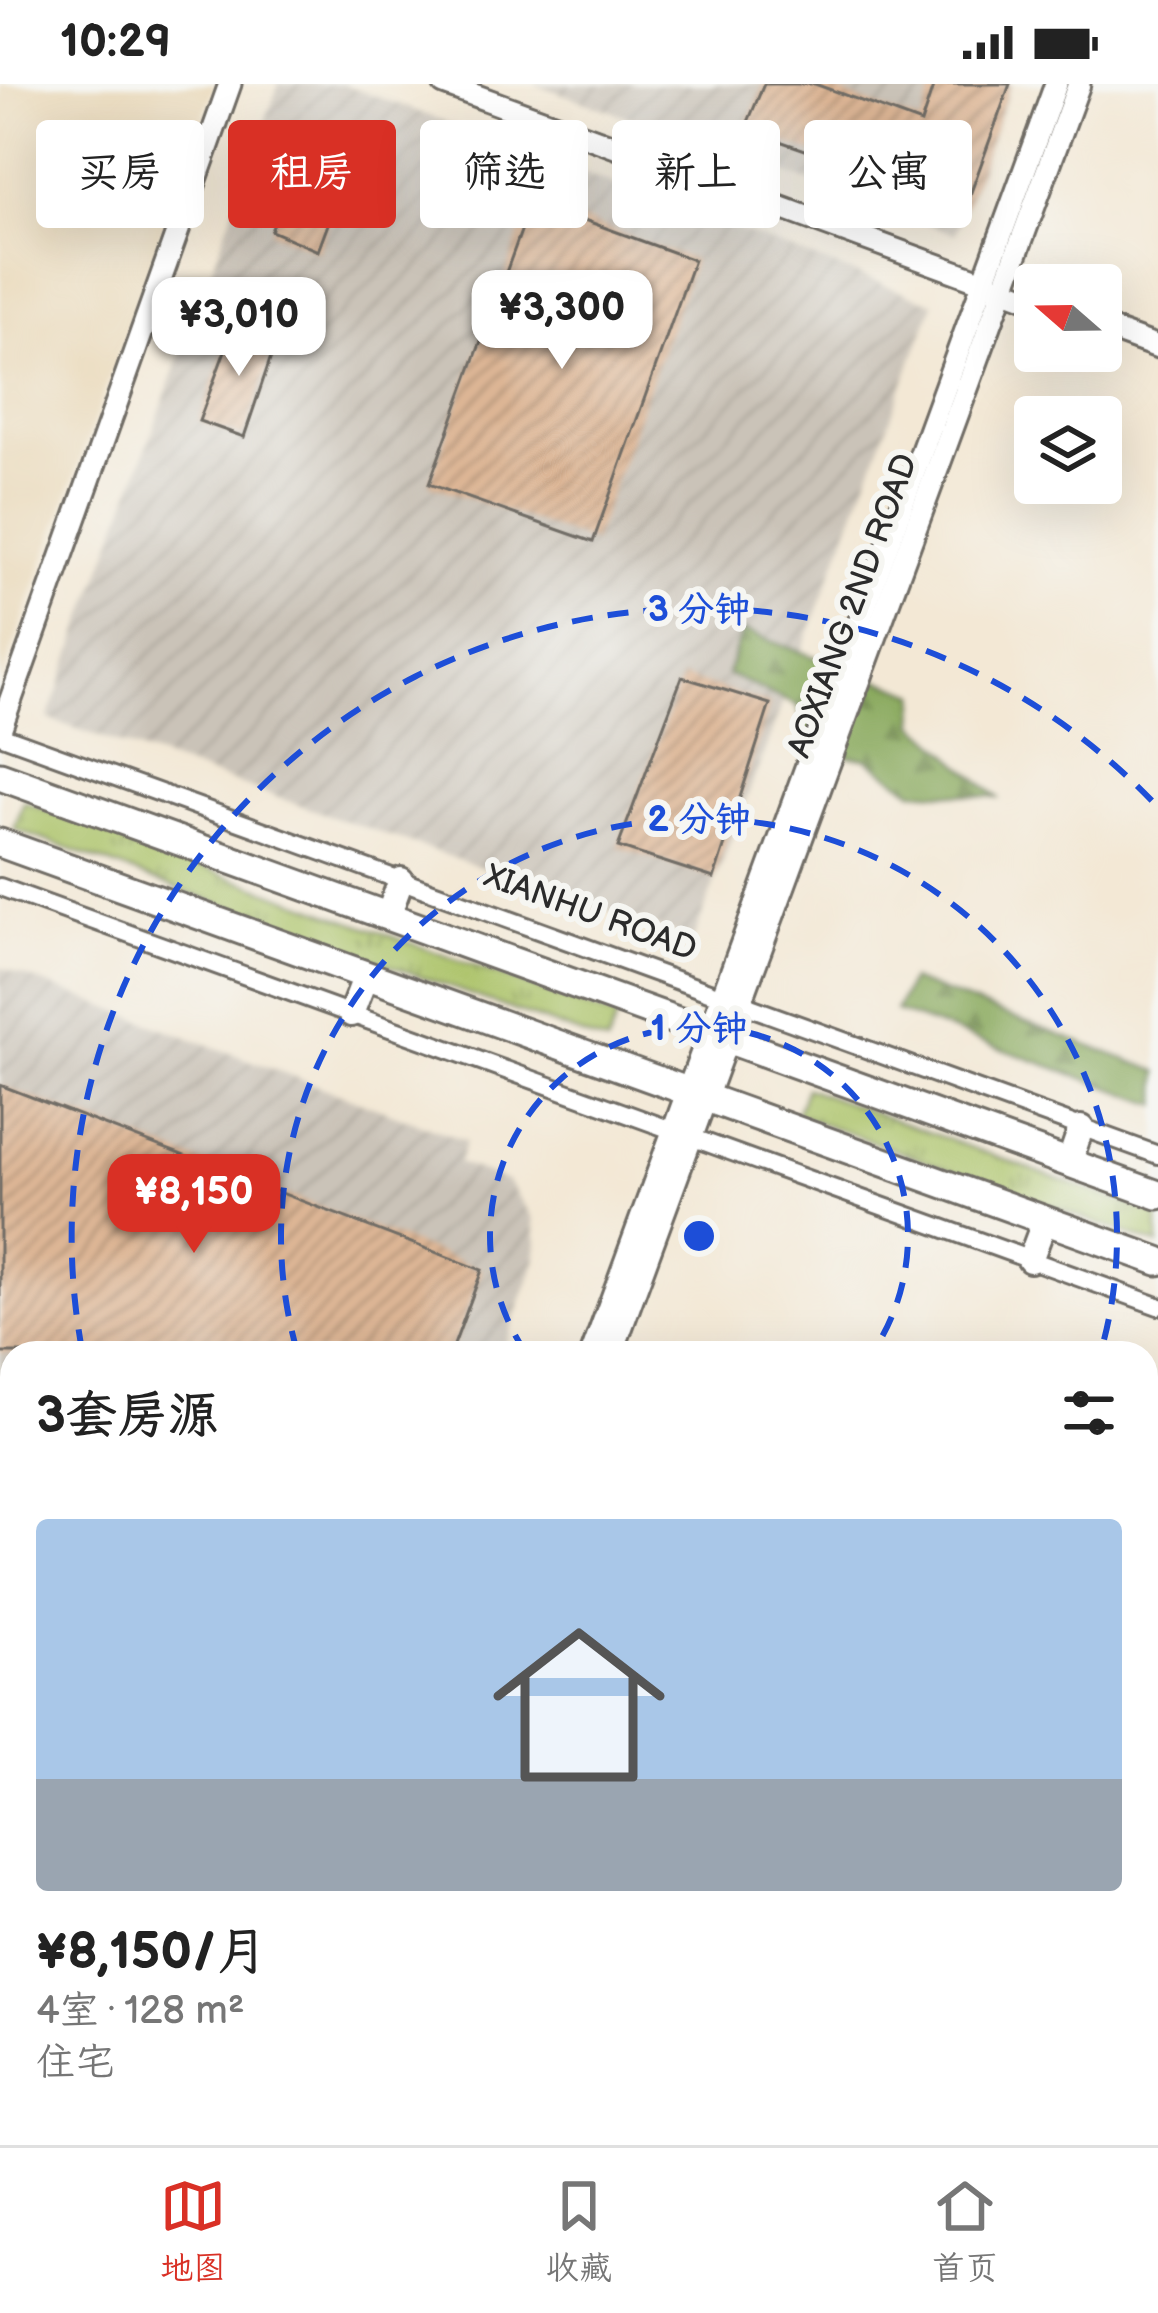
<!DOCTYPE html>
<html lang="zh">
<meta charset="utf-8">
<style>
body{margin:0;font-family:"Balsamiq Sans","LXGW WenKai TC",sans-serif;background:#f2f2f2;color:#222;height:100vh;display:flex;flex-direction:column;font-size:45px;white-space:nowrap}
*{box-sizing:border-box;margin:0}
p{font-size:39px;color:#767676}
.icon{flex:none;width:66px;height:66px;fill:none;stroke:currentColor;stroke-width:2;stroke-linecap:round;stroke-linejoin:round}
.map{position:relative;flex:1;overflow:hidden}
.panel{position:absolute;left:0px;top:1257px;width:1158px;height:804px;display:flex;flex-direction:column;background:#fff;border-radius:36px 36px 0 0;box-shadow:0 12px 48px #0002}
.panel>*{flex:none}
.guide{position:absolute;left:36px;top:36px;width:1086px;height:108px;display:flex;gap:24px}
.needle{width:78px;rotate:290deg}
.buttons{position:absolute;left:1014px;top:180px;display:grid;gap:24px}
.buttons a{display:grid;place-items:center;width:108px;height:108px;border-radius:12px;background:#fff;box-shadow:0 12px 48px #0002;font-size:60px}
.price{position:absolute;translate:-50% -102px;padding:0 27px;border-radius:24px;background:#fff;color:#222;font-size:39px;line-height:78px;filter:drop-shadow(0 3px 6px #0008)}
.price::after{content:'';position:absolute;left:50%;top:72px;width:36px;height:27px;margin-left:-18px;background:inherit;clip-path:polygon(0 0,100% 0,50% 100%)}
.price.active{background:#d93025;color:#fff}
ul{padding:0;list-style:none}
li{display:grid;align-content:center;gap:24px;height:636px;padding:0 36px}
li+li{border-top:3px solid #e0e0e0}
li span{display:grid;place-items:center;height:372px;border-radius:12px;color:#555}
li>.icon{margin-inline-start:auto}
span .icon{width:216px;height:216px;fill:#fffc;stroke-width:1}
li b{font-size:51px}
h2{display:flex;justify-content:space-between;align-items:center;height:144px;padding:0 36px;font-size:51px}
.pill{padding:0 42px;border-radius:12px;background:#fff;box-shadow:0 12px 48px #0002;font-size:42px;line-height:108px}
.pill.active{background:#d93025;color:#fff}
.status{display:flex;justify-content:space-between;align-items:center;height:84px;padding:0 60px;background:#fff;direction:ltr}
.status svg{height:33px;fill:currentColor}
.tabs{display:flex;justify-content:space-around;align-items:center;height:168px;border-top:3px solid #e0e0e0;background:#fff;font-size:33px;color:#767676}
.tabs a{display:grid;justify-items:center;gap:6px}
.tabs .active{color:#d93025}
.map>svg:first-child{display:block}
.built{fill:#ead9ba}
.industrial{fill:url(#industrial-furrows)}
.grass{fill:url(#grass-tufts);stroke:#6b7649;stroke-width:3}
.forest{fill:url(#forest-firs);stroke:#5a6a44;stroke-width:3}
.park{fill:url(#park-dots);stroke:#6b7649;stroke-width:3}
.water{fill:#4cb8c9;stroke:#3c727a;stroke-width:3}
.building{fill:url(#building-hatch)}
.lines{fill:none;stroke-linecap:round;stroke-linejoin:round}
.minor-casing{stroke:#716d66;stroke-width:22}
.tertiary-casing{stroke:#716d66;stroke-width:27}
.secondary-casing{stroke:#716d66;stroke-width:30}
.primary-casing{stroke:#716d66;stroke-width:33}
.minor{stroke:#fff;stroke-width:16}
.tertiary{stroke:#fff;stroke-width:21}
.secondary{stroke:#fff;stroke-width:24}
.primary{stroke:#fff;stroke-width:27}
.ring{fill:none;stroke:#1d4ed8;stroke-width:6;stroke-dasharray:21 15}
.labels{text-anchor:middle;stroke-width:12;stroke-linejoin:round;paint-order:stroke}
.street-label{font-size:33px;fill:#2b2b2b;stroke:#f6f6f2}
.centre{fill:#1d4ed8;stroke:#f6f6f2;stroke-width:6}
.ring-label{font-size:36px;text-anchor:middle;font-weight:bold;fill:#1d4ed8;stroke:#f6f6f2;stroke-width:12;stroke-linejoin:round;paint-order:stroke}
</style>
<div class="status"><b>10:29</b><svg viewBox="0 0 49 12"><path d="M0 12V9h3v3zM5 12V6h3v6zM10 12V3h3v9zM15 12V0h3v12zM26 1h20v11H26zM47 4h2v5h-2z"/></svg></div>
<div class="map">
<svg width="1158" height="2061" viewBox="0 0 1158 2061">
<defs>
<pattern id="industrial-furrows" width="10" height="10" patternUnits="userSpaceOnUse" patternTransform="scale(3)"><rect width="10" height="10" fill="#cac3b8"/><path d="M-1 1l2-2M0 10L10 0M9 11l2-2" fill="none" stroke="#aea89e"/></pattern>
<pattern id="grass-tufts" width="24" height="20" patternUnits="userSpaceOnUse" patternTransform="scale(3)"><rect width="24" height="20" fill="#abc267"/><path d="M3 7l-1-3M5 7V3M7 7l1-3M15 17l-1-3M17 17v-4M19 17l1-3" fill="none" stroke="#8b9e55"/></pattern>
<pattern id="forest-firs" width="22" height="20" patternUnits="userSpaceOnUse" patternTransform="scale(3)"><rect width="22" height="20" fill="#88a85c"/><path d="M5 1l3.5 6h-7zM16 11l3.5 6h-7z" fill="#6f894c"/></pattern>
<pattern id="park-dots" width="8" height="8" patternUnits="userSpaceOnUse" patternTransform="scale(3)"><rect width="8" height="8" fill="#abc267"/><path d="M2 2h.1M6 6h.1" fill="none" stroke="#8b9e55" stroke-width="1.8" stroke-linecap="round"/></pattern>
<pattern id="building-hatch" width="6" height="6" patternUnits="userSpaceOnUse" patternTransform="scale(3)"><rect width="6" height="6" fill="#ddb695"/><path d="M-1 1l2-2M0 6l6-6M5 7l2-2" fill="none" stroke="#b3947a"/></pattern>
</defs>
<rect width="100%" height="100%" fill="#f6f6f2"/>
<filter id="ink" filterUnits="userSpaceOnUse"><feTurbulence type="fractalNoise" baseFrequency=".00833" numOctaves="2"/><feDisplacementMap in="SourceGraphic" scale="24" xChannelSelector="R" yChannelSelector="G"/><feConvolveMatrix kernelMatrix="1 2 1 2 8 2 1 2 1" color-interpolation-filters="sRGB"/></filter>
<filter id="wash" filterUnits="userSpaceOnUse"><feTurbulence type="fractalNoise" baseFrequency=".004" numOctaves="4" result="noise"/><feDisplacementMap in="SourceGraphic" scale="48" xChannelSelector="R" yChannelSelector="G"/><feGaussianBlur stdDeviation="2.7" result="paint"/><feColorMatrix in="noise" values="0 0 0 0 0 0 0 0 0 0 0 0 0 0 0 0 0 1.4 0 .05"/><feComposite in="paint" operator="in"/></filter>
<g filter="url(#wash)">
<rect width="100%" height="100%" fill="#f3e8d5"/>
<!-- built -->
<path class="built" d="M 0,0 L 215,0 L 0,599 Z"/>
<!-- industrial -->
<g class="industrial">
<path d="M 279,0 L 343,0 L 934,219 L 693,856 L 48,635 Z"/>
<path d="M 535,0 L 1012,0 L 955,150 Z"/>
<path d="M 0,883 L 466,1057 L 458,1079 L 507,1097 L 533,1134 L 537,1158 L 535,1180 L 502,1269 L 12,1269 L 12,1631 L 0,1627 Z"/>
</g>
<!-- grass -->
<g class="grass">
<path d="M 24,718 L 617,934 L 607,960 L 14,745 Z"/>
<path d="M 806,1004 L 1158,1131 L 1158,1161 L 796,1030 Z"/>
</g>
<!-- forest -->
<g class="forest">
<path d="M 743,547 L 918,610 L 915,639 L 997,713 L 913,707 L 865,674 L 811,668 L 798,622 L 727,590 Z"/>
<path d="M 910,896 L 1158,987 L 1158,1021 L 896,927 Z"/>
</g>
<!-- park -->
<path class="park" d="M 1158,1917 L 1158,2061 L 788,2061 L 805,2049 L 1146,2049 L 1146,1918 Z"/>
<!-- water -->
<path class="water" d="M 1158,2013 L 1158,2061 L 925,2061 L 945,2049 L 1146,2049 L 1146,2015 Z"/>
<g id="blocks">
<!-- building -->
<g class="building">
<path d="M 764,0 L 815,0 L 921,39 L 934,0 L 1010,0 L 966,122 L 745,45 Z"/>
<path d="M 308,51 L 355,68 L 318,167 L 271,147 Z"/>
<path d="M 532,117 L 694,176 L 593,458 L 429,400 Z"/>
<path d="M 236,237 L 279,249 L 244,353 L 199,337 Z"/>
<path d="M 682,593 L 770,620 L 714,794 L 618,763 Z"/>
<path d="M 0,1001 L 482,1186 L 451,1269 L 0,1269 Z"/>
</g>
</g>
</g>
<g filter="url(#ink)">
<use href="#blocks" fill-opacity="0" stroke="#716d66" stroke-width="3"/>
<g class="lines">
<!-- minor casing -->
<g class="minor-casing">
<g id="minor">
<path d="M 0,651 L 1158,1071"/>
<path d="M 0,803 L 1158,1222"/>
<path d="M 1146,1899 L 1158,1898"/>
<path d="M 759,2061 L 776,2049"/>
</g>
</g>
<!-- tertiary casing -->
<g class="tertiary-casing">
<g id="tertiary">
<path d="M 444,0 L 1035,217"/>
<path d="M 1101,242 L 1158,263"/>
<path d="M 0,646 L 230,0"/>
<path d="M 592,1269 L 1056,0"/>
<path d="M 612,1269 L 1079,0"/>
<path d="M 303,2061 L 308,2049"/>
<path d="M 325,2061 L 329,2049"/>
</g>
</g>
<!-- secondary casing -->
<g class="secondary-casing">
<g id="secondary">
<path d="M 388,832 L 401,796"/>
<path d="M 351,930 L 366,891"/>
<path d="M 1069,1079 L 1081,1044"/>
<path d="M 1030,1176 L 1045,1136"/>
</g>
</g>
<!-- primary casing -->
<g class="primary-casing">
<g id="primary">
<path d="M 0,692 L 1158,1111"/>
<path d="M 0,759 L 1158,1177"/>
</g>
</g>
<!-- minor -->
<use href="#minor" class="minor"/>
<!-- tertiary -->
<use href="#tertiary" class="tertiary"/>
<!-- secondary -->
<use href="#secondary" class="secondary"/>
<!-- primary -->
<use href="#primary" class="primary"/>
</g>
</g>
<!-- distance rings -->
<g class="ring">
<path d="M526 1269A209 209 0 1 1 872 1269"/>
<path d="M297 1267A418 418 0 1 1 1101 1267"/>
<path d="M82 1266A628 628 0 0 1 1155 720"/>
</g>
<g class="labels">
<!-- street labels -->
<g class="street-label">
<text transform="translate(851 521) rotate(-70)" y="12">AOXIANG 2ND ROAD</text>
<text transform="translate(591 827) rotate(20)" y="12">XIANHU ROAD</text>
</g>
</g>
<circle cx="699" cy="1152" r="18" class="centre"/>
<g class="ring-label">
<text x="699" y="537">3 分钟</text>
<text x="699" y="747">2 分钟</text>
<text x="699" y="956">1 分钟</text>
</g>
</svg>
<div class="buttons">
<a><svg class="needle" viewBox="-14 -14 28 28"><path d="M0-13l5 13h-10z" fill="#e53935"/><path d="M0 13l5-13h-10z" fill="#767676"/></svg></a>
<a><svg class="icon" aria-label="layers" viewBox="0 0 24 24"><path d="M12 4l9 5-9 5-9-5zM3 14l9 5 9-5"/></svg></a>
</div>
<b class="price" style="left:562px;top:288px">¥3,300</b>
<b class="price" style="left:239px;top:295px">¥3,010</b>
<b class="price active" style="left:194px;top:1172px">¥8,150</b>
<div class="guide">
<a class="pill">买房</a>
<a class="pill active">租房</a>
<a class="pill">筛选</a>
<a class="pill">新上</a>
<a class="pill">公寓</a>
</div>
<section class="panel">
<h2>3套房源<svg class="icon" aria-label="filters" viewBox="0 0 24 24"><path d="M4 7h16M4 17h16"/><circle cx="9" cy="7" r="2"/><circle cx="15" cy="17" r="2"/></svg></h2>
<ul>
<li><span style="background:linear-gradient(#a9c7e8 70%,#9aa5b1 0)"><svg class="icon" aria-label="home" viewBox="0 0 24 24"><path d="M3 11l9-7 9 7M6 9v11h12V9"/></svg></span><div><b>¥8,150/月</b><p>4室 · 128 m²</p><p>住宅</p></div></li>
</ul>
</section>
</div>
<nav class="tabs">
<a class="active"><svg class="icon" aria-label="map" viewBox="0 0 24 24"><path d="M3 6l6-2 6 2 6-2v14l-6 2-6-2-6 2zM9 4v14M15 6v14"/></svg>地图</a>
<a><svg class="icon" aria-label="saved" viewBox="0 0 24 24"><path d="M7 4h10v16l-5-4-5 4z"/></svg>收藏</a>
<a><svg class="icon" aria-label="home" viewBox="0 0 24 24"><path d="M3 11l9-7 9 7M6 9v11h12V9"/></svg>首页</a>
</nav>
